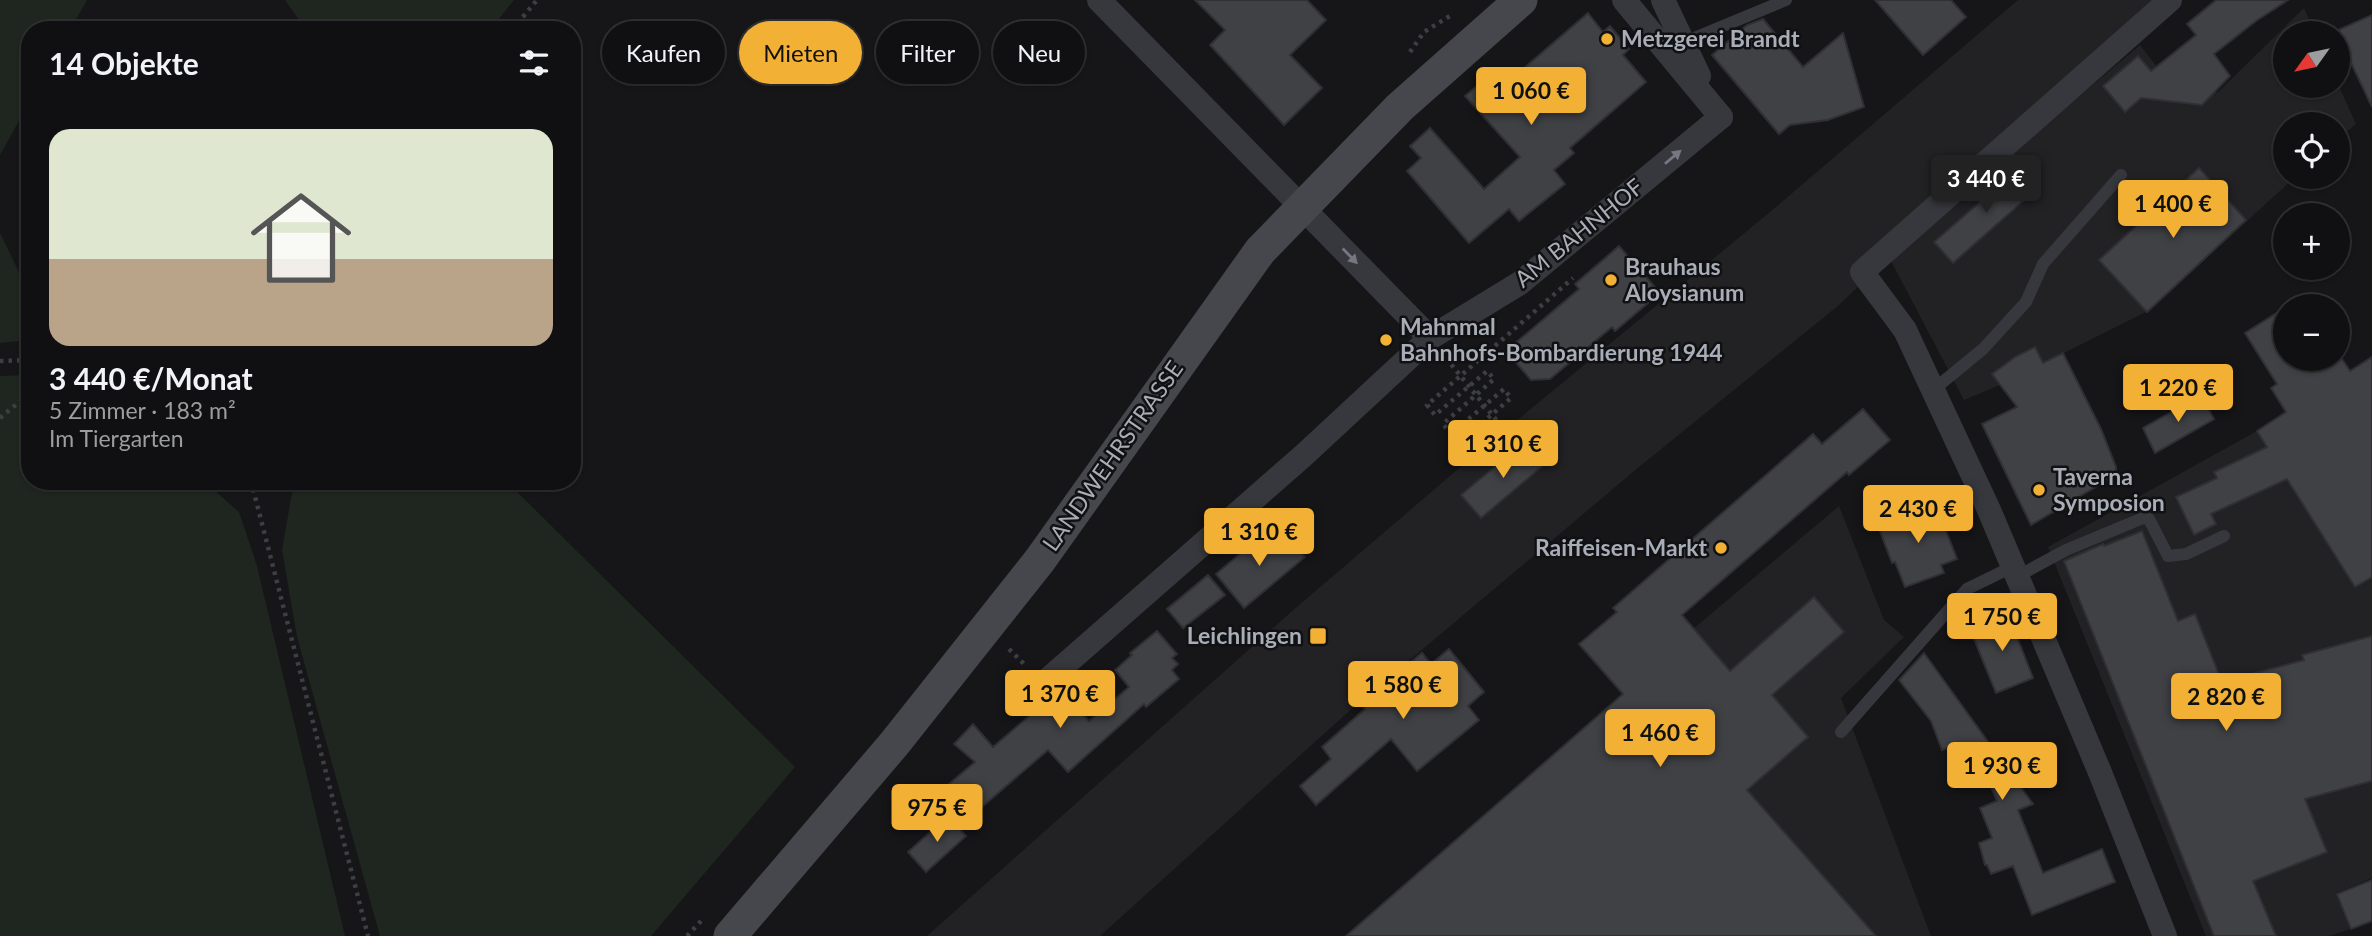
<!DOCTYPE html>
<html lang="de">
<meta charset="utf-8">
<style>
body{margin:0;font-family:Lato,sans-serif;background:#1e1e20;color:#f1f3f6;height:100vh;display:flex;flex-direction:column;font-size:26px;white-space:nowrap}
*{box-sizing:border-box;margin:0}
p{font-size:23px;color:#9c9d9f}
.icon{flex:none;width:38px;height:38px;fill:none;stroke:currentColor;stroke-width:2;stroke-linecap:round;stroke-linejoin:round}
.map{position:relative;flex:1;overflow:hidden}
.details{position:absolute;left:21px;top:21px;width:560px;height:469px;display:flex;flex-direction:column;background:#101012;border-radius:28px;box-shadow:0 2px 5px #0004,0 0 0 2px #303032}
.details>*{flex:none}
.banner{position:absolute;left:602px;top:21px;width:665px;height:63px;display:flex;gap:14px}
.needle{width:46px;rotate:237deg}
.fabs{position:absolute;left:2273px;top:21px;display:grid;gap:14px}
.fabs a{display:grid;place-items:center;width:77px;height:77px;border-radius:50%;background:#101012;box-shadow:0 2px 5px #0004,0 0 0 2px #303032;font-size:35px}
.price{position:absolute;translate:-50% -60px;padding:0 16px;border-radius:7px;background:#f2b134;color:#111;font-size:23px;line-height:46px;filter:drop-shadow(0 2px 4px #0008)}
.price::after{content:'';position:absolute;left:50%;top:42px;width:21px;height:16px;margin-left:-10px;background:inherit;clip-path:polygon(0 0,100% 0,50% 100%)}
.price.selected{background:#222;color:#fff}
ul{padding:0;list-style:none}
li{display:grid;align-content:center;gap:14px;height:371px;padding:0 28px}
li+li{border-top:2px solid #303032}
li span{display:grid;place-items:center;height:217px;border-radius:21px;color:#555}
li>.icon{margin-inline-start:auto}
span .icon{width:126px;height:126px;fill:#fffc;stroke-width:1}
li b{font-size:30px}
h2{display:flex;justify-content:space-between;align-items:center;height:84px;padding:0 28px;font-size:30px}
.chip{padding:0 24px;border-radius:32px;background:#101012;box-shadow:0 2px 5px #0004,0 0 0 2px #303032;font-size:24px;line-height:63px}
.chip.selected{background:#f2b134;color:#111}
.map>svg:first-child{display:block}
.built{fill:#222225}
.green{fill:#1e261f}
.building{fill:#404145;stroke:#303034;stroke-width:2}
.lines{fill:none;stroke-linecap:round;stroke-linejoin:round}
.path{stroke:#3d3f44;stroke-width:4.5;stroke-dasharray:3.5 5;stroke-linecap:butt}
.lane{stroke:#37383d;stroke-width:12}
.street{stroke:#37383d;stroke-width:24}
.secondary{stroke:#45474d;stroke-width:33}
.oneway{fill:#757881}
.poi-dot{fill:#f2b134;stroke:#111113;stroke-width:2.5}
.labels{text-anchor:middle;stroke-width:5;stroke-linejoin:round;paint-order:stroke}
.poi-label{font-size:23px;font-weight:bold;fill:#a8adb8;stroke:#111113;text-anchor:start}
.street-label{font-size:23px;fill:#a8adb8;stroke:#111113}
</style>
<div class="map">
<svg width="2372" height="936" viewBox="0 0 2372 936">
<rect width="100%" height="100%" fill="#161618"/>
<!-- built -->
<g class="built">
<path d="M 2018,0 L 2158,0 L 1902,246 L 2140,45 L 2157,67 L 2186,56 L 2217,93 L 2304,8 L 2315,33 L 2286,33 L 2286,86 L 2338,84 L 2356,124 L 2338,139 L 2338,124 L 2286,124 L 2286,177 L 2295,177 L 2150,310 L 2000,385 L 1964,400 L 1889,257 L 1839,305 L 1639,467 L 1347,713 L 1100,936 L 927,936 L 1291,612 L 1464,464 L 1770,212 Z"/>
<path d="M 2372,358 L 2372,878 L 2336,893 L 2350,929 L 2329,936 L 2206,936 L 2048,547 L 2257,431 Z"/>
<path d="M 1839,506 L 1884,620 L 1904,637 L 1841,698 L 1931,936 L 1346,936 L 1552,757 L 1699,624 Z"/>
</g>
<!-- green -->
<g class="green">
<path d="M 0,0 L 87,0 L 70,30 L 30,30 L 30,101 L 0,155 Z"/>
<path d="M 285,0 L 514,0 L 490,30 L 306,30 Z"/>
<path d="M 0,233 L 30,295 L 30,340 L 0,343 Z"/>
<path d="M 30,375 L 30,481 L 204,481 L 239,512 L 257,566 L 345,936 L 0,936 L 0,376 Z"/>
<path d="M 294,481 L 506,481 L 795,767 L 651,936 L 380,936 L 297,637 L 282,550 Z"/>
</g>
<!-- building -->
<g class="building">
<path d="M 1195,0 L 1307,0 L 1326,20 L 1290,55 L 1322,88 L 1284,125 L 1210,45 L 1225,30 Z"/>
<path d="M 1875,0 L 1951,0 L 1966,17 L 1923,55 Z"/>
<path d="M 2216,0 L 2288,0 L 2256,21 L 2214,54 L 2230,76 L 2202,105 L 2141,98 L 2125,112 L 2103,86 L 2138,56 L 2151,71 L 2196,35 L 2187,24 Z"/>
<path d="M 1588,13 L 1603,32 L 1610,26 L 1629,49 L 1623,55 L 1646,82 L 1570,148 L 1574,153 L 1554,170 L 1565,184 L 1519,221 L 1509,209 L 1469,243 L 1407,171 L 1421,158 L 1410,146 L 1430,128 L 1484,189 L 1520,157 L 1465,96 L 1490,75 L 1501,88 Z"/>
<path d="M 2372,15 L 2372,107 L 2336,31 Z"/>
<path d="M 1763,19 L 1803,67 L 1843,33 L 1864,107 L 1828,120 L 1790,125 L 1779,134 L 1712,55 L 1747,25 Z"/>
<path d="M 2020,167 L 2038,188 L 1953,263 L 1934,242 Z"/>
<path d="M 2199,168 L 2246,220 L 2147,312 L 2099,260 Z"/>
<path d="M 1619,246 L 1660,293 L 1615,331 L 1612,327 L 1550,379 L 1531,380 L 1506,351 L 1579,289 L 1575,284 Z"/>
<path d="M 2286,307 L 2286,359 L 2338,359 L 2338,353 L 2350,371 L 2372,357 L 2372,577 L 2355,587 L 2287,479 L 2211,514 L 2216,524 L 2194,535 L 2176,497 L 2217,478 L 2214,472 L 2267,447 L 2257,431 L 2286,412 L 2271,388 L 2277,384 L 2245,333 Z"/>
<path d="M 2035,347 L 2043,363 L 2063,353 L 2101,429 L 2116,467 L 2116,475 L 2031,525 L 1982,424 L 2017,407 L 1992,374 L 2015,357 Z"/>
<path d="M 2201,395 L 2214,419 L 2155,453 L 2143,428 Z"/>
<path d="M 1863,409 L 1890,440 L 1849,475 L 1847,472 L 1682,615 L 1730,671 L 1814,597 L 1844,632 L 1772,695 L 1808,737 L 1747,790 L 1876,936 L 1346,936 L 1623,694 L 1579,644 L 1617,612 L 1613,608 L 1813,434 L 1822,444 Z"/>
<path d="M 1525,441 L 1545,464 L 1481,518 L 1461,495 Z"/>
<path d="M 1922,504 L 1926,512 L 1937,508 L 1957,559 L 1941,565 L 1944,573 L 1905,587 L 1895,562 L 1892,563 L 1880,531 L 1896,524 L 1893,515 Z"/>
<path d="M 2142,531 L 2178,621 L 2195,614 L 2222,682 L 2304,660 L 2302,655 L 2372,636 L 2372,781 L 2305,799 L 2327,852 L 2253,881 L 2276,936 L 2214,936 L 2064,561 L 2103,544 L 2104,546 Z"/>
<path d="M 1263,534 L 1275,548 L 1288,537 L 1305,557 L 1244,608 L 1216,574 Z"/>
<path d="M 1208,575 L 1225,595 L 1183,628 L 1167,609 Z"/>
<path d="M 2008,614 L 2033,678 L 1996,693 L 1970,629 Z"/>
<path d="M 1157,631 L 1177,654 L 1172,658 L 1178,664 L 1172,670 L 1179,679 L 1146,707 L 1144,704 L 1068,772 L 1048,750 L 969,818 L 943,789 L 975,762 L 954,744 L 973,724 L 993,747 L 1043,704 L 1058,721 L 1075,705 L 1089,721 L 1129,687 L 1115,670 L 1132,655 L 1130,653 Z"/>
<path d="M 1449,649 L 1484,692 L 1468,706 L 1479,720 L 1417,771 L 1391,739 L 1316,805 L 1300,786 L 1331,759 L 1322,747 L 1365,709 L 1361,703 L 1422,653 L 1431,664 Z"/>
<path d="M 1924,653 L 2033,804 L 2018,810 L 2043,873 L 2102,849 L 2115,882 L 2032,915 L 2013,866 L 1991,874 L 1987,865 L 1985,865 L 1979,843 L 1992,838 L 1980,808 L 1997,801 L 1975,749 L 1959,755 L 1956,745 L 1942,750 L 1931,721 L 1899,680 Z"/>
<path d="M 948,816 L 966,836 L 926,872 L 908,852 Z"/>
<path d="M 2372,880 L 2372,921 L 2351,929 L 2337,894 Z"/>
</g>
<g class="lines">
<!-- path -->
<g class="path">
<path d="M 512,30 L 537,0"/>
<path d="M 1410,52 L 1424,32 L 1453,14"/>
<path d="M 1446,358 L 1502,427"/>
<path d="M 0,361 L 30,360"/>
<path d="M 0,418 L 30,393"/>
<path d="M 1500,424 L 1467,452 L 1459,443 L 1511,398 L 1504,389 L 1451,434 L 1443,424 L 1494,379 L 1487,371 L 1435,415 L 1427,405 L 1573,278"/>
<path d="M 1529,462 L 1548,447"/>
<path d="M 251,481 L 368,936"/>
<path d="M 1009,649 L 1026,666"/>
<path d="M 687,936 L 701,921"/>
</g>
<!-- lane -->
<g class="lane">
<path d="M 1682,43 L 1786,0"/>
<path d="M 1933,390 L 1983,349 L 2026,302 L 2043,264 L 2121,175"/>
<path d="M 2018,576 L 2066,550 L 2143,518 L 2149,519 L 2168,556 L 2186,554 L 2224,536"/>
<path d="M 1841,732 L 1967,589 L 2014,566"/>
</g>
<!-- street -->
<g class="street">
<path d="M 1099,0 L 1430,338"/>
<path d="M 1624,0 L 1721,117"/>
<path d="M 1663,0 L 1699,76"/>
<path d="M 1044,683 L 1304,455 L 1430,338 L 1520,283 L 1721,117"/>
<path d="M 2165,936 L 2099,770 L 1989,510 L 1905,330 L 1862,272 L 2170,0"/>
</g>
<!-- secondary -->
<path class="secondary" d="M 730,936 L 894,744 L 1040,560 L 1260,251 L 1400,107 L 1521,0"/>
</g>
<!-- one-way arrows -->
<defs><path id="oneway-solid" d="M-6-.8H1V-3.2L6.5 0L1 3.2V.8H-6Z" transform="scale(1.75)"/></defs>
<g class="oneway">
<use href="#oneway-solid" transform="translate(1673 157) rotate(-40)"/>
<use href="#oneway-solid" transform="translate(1350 256) rotate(46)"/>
</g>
<!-- markers -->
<g class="poi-dot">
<circle cx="1607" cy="39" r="7"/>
<circle cx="1611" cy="280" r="7"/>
<circle cx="1386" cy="340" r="7"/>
<circle cx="2039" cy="490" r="7"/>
<circle cx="1721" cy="548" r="7"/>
<rect x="1309" y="627" width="18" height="18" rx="3.5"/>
</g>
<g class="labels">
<!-- poi labels -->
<g class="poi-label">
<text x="1621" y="47">Metzgerei Brandt</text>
<text x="1625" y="275">Brauhaus<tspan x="1625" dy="26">Aloysianum</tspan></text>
<text x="1400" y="335">Mahnmal<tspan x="1400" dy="26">Bahnhofs-Bombardierung 1944</tspan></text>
<text x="2053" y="485">Taverna<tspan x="2053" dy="26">Symposion</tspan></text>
<text x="1707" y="556" text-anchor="end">Raiffeisen-Markt</text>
<text x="1302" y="644" text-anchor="end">Leichlingen</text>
</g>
<!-- street labels -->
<g class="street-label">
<text transform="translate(1579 233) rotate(-39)" y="8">AM BAHNHOF</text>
<text transform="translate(1113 456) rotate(-55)" y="8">LANDWEHRSTRASSE</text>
</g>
</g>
</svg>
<div class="fabs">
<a><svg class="needle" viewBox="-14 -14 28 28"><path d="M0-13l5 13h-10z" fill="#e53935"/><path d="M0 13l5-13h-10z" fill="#9c9d9f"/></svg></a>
<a><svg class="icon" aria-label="locate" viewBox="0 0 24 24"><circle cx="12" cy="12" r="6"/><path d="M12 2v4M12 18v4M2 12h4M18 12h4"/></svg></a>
<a>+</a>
<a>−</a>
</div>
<b class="price" style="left:1531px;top:127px">1 060 €</b>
<b class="price selected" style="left:1986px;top:215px">3 440 €</b>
<b class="price" style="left:2173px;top:240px">1 400 €</b>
<b class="price" style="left:2178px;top:424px">1 220 €</b>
<b class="price" style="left:1503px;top:480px">1 310 €</b>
<b class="price" style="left:1918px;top:545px">2 430 €</b>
<b class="price" style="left:1259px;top:568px">1 310 €</b>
<b class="price" style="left:2002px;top:653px">1 750 €</b>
<b class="price" style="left:1403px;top:721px">1 580 €</b>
<b class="price" style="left:1060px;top:730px">1 370 €</b>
<b class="price" style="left:2226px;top:733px">2 820 €</b>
<b class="price" style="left:1660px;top:769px">1 460 €</b>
<b class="price" style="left:2002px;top:802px">1 930 €</b>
<b class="price" style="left:937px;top:844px">975 €</b>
<div class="banner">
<a class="chip">Kaufen</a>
<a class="chip selected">Mieten</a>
<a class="chip">Filter</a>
<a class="chip">Neu</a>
</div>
<section class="details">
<h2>14 Objekte<svg class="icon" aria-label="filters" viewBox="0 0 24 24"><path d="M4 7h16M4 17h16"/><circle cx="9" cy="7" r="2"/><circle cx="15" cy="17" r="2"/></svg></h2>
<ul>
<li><span style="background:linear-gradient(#dfe7d0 60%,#b9a48a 0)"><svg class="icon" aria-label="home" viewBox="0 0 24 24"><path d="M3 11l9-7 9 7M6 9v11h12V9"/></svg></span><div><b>3 440 €/Monat</b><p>5 Zimmer · 183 m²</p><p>Im Tiergarten</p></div></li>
</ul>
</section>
</div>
